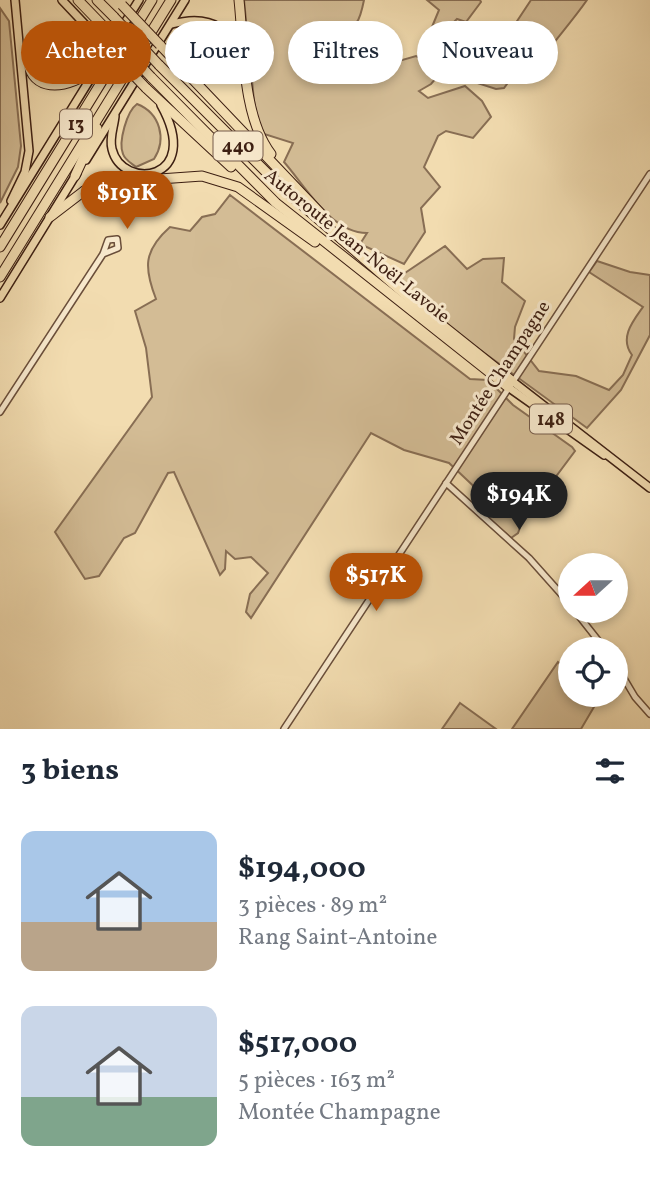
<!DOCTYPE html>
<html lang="fr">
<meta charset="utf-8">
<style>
body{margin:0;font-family:Vollkorn,serif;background:#f6f6f7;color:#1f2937;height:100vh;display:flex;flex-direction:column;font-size:26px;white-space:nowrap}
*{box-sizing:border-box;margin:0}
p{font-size:23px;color:#747a83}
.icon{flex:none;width:38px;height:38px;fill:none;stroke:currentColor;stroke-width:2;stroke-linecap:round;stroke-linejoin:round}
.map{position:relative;height:729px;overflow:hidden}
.panel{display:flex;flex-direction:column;background:#fff;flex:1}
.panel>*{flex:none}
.hud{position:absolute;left:21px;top:21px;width:609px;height:63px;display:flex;gap:14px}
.needle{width:46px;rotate:249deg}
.controls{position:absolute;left:558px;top:553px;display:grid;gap:14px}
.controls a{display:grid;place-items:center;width:70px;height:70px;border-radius:50%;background:#fff;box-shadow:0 4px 10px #0003;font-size:35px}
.price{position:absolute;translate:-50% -60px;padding:0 16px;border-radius:24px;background:#b45309;color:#fff;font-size:23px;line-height:46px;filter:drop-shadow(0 2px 4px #0008)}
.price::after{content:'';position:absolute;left:50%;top:42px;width:21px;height:16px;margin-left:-10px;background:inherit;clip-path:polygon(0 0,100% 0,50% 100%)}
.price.on{background:#222;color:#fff}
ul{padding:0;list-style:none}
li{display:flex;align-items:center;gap:21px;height:175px;padding:0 21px}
li span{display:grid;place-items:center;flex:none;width:196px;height:140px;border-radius:14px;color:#555}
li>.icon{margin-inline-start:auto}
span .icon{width:84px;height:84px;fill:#fffc;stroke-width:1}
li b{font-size:30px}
h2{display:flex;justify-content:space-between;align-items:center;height:84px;padding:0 21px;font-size:30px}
.chip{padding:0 24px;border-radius:32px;background:#fff;box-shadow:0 4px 10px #0003;font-size:24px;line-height:63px}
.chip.on{background:#b45309;color:#fff}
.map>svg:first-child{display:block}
.green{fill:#d3bc95;stroke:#886e54;stroke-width:2}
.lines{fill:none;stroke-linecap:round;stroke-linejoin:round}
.minor-casing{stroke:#6a4e3a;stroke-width:8}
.major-casing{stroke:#3d1f12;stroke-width:10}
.highway-casing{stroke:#3d1f12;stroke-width:11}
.minor{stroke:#f7e8cc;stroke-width:5}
.major{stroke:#f2dcb0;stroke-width:7}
.highway{stroke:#f2dcb0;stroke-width:9}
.highway-bridge-casing{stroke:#3d1f12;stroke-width:11;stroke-linecap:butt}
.highway-bridge{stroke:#f2dcb0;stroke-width:9}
.labels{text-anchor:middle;stroke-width:6;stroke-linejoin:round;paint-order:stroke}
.shield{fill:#f7e8cc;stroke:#755b4a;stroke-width:2}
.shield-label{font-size:18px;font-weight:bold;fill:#3d1f12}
.street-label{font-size:19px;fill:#3d1f12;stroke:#f7e8cc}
</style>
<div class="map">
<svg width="650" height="729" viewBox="0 0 650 729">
<rect width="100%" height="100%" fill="#f2dcb0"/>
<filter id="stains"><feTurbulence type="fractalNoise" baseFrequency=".00286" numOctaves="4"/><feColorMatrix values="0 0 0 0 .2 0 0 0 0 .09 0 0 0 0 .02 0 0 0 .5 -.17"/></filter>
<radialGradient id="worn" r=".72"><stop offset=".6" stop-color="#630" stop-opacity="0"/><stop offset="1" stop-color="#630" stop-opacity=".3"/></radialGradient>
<!-- green -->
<g class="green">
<path d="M 244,0 L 364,0 C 358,30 355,25 331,36 L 322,65 L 327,75 L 336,80 L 345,79 L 371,45 L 399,61 L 416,56 L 426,61 L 435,59 L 455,36 L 492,59 L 531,0 L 587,0 C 569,26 549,46 533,72 L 515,73 L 504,88 L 496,89 L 474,82 L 464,63 L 451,61 L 431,84 L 419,91 L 428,98 L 465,86 L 482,101 L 491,117 L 473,138 L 446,131 L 438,136 L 424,167 L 440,187 L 421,208 L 425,232 L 404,264 L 360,244 L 367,233 C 331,233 306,187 284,162 L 293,143 L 261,133 L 255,111 Z"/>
<path d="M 427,0 L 480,0 L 481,2 L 466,22 L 457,19 L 447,29 L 427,39 L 439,10 Z"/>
<path d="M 0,8 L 9,21 L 21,146 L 18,167 L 0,203 Z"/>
<path d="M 199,21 L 219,30 C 225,53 205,60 186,57 L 177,43 L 182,31 Z"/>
<path d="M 54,34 L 64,34 L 88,55 L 70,76 L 56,80 C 42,76 34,68 33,53 L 40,42 Z"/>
<path d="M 137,104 C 160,113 167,139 154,159 L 136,167 C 131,163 125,160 123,154 C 118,142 127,111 137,104 Z"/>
<path d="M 230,195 L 470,379 L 488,380 L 513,405 L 572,447 L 575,451 L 522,522 L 518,533 L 511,538 L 473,505 L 482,494 L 449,463 L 404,450 L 371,433 L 251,618 L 246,612 L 250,594 L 268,573 L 251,557 L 235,559 L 226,551 L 225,569 L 220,575 L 174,472 L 168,473 L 135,533 L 124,538 L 99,576 L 85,579 L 55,532 L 152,397 L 146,348 L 135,311 L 156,299 C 144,268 143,251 170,227 L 190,231 L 202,217 L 215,214 Z"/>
<path d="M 445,246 L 467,269 L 483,259 L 504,258 L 502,282 L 525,301 L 515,327 L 514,339 L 539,371 L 576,376 L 609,390 L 623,375 L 632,355 C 619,338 633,321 643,307 L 589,272 L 597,261 L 630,272 L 650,275 L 650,335 L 621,390 L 587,428 L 454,331 L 396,279 Z"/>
<path d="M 558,662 L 570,671 L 570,695 L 601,695 L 581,729 L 512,729 Z"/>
<path d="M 460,703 L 496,729 L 442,729 Z"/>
</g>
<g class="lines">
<!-- minor casing -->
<g class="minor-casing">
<g id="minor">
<path d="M 0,412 L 103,254 L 108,240 L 117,239 L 118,248 L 103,254"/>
<path d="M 446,483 L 529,558 L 570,604"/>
<path d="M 575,611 L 605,649"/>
<path d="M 616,665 L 635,697 L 650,714"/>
<path d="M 284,729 L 650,174"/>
</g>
</g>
<!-- major casing -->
<g class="major-casing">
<g id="major">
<path d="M 62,0 L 95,35"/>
<path d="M 172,24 C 258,0 255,118 176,57"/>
<path d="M 115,116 C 114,127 109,138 112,149 C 122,191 204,182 161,105"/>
<path d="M 86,160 L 185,0"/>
<path d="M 11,201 L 25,172 L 29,151 L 15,0"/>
<path d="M 0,225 L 139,0"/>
<path d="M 0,298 L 77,173"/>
<path d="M 512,381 L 650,488"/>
<path d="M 508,387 L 604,455"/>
</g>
</g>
<!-- highway casing -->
<g class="highway-casing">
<g id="highway">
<path d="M 78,0 L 106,29"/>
<path d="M 97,0 L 114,17"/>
<path d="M 239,0 C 244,46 242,116 271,154"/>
<path d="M 160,45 L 325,218"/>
<path d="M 159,65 L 278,184 L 423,310 L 512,381"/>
<path d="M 97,68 C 8,130 6,0 86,32 C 92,35 96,36 100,40"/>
<path d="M 151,77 L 276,203 L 508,387"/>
<path d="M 146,88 L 231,167"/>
<path d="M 75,176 L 97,128"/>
<path d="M 50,217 L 84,191 L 103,183 L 202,176 L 238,187 L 315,242"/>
<path d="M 0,247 L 152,0"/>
<path d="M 0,277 L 171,0"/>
</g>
</g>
<!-- minor -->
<use href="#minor" class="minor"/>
<!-- major -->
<use href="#major" class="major"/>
<!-- highway -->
<use href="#highway" class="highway"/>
<!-- highway-bridge casing -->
<g class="highway-bridge-casing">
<g id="highway-bridge">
<path d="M 122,5 L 160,45"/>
<path d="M 114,17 L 159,65"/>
<path d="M 106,29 L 151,77"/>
<path d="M 100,40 L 146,88"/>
</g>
</g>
<!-- highway-bridge -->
<use href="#highway-bridge" class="highway-bridge"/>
</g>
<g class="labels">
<!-- shield labels -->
<g class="shield">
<rect x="60" y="109.5" width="32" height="29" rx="5"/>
<rect x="213.5" y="131.5" width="49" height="29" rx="5"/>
<rect x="530" y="404.5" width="42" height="29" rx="5"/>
</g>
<g class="shield-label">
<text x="76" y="130">13</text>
<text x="238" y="152">440</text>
<text x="551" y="425">148</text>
</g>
<!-- street labels -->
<g class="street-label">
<text transform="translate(358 245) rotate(39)" y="7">Autoroute Jean-Noël-Lavoie</text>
<text transform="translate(499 372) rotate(-57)" y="7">Montée Champagne</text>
</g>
</g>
<rect width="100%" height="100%" filter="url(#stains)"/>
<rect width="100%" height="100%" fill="url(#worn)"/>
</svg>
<div class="controls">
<a><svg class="needle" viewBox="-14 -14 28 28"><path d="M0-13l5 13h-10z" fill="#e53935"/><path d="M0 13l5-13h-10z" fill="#747a83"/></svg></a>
<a><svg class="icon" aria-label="locate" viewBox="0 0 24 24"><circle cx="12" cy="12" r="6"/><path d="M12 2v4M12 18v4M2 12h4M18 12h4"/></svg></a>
</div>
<b class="price" style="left:127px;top:231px">$191K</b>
<b class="price on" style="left:519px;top:532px">$194K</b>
<b class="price" style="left:376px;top:613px">$517K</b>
<div class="hud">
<a class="chip on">Acheter</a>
<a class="chip">Louer</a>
<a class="chip">Filtres</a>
<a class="chip">Nouveau</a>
</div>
</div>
<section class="panel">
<h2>3 biens<svg class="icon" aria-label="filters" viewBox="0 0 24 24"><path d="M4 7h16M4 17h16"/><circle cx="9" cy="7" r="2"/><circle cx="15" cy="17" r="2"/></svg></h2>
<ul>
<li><span style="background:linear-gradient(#a9c7e8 65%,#b9a48a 0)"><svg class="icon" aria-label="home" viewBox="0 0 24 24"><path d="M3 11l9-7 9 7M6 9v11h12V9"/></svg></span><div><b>$194,000</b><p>3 pièces · 89 m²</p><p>Rang Saint-Antoine</p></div></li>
<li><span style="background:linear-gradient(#c9d6e8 65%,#7fa58c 0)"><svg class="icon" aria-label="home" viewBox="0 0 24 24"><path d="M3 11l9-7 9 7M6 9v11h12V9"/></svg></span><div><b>$517,000</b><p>5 pièces · 163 m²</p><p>Montée Champagne</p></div></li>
</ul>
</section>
